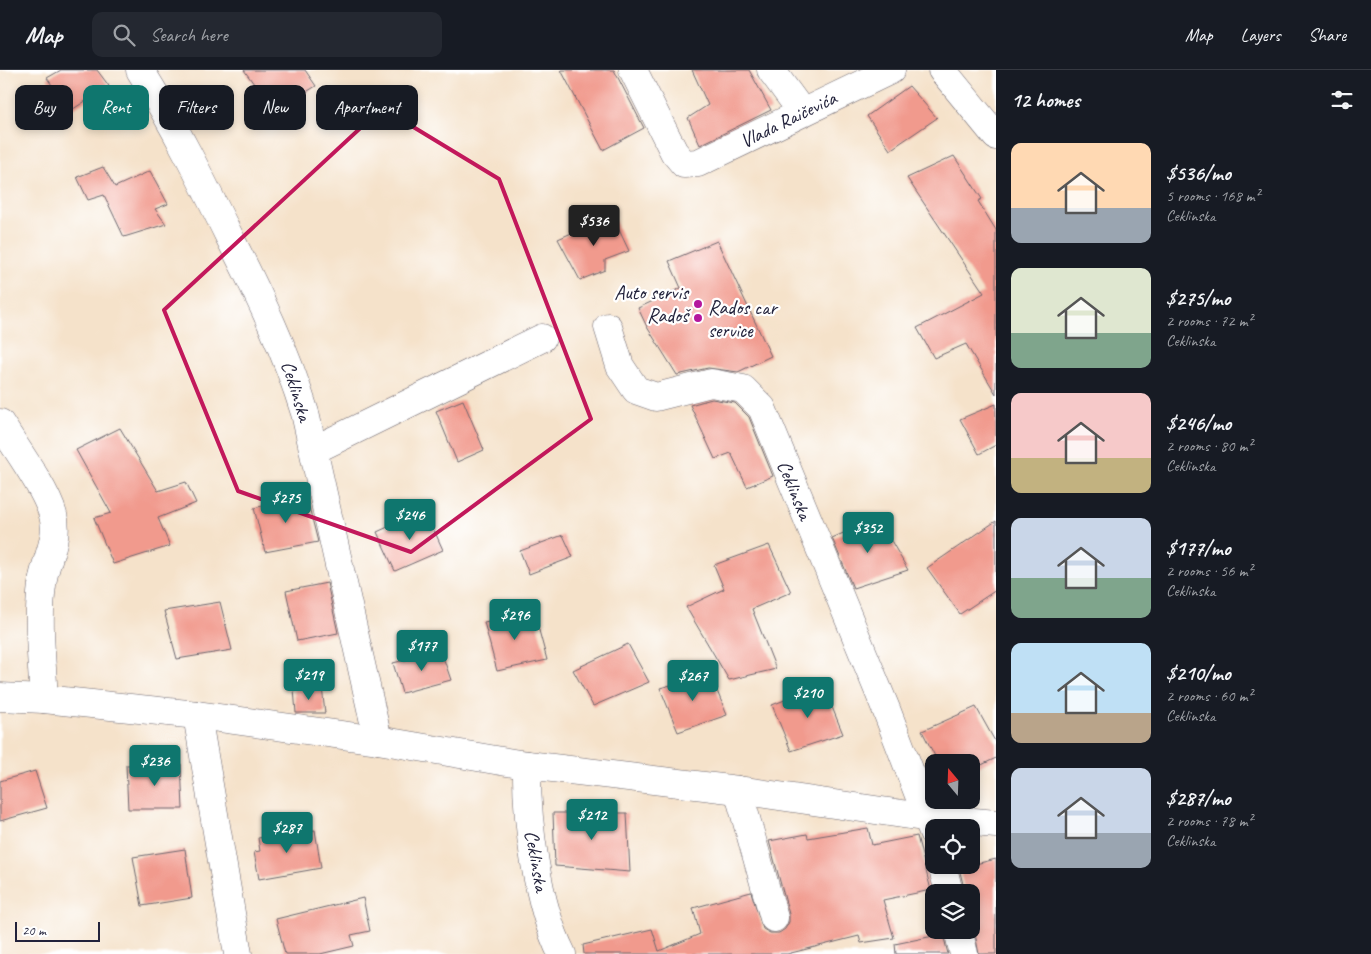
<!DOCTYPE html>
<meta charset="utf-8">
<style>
body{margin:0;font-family:Caveat,sans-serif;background:#242831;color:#f1f3f6;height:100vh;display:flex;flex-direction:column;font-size:19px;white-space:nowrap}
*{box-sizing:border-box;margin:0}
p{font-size:16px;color:#9ea1a6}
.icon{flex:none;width:28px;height:28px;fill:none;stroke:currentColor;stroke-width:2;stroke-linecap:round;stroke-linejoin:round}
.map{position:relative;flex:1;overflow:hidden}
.panel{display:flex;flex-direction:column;background:#171b24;width:375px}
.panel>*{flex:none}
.banner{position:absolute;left:15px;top:15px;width:475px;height:45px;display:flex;gap:10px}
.needle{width:32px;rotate:341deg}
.controls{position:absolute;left:925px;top:684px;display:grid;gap:10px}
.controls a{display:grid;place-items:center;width:55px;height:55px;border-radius:10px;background:#171b24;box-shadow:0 2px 8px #0003;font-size:25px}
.scale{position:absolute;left:15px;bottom:12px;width:85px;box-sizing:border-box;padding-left:5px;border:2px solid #22223b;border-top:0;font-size:14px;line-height:18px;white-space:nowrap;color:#22223b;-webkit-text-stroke:4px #fff;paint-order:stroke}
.price{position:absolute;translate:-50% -42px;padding:0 11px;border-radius:5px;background:#0f766e;color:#fff;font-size:16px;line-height:32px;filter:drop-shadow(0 1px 2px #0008)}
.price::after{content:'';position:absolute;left:50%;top:30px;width:15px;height:11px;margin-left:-8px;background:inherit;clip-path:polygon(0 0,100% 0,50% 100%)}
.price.on{background:#222;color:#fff}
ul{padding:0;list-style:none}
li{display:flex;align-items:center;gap:15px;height:125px;padding:0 15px}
li span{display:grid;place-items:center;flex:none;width:140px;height:100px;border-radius:10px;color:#555}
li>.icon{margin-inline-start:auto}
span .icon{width:60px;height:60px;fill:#fffc;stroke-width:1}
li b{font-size:21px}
h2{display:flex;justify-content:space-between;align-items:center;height:60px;padding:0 15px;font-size:21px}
.tag{padding:0 18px;border-radius:10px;background:#171b24;box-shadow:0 2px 8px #0003;font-size:18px;line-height:45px}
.tag.on{background:#0f766e;color:#fff}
header{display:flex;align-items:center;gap:30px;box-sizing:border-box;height:70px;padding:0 25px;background:#171b24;border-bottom:1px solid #363941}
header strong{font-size:24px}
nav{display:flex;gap:28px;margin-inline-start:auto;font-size:18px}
.search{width:350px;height:45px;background:#242831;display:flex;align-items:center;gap:12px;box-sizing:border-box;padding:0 18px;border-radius:10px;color:#9ea1a6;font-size:19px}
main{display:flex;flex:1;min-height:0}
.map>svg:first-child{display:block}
.building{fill:#f19a8d}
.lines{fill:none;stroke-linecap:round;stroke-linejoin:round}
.minor-casing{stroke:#6c656d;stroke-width:29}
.minor{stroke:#fff;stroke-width:28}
.marked{fill:none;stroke:#c2185b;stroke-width:4;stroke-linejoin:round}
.poi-dot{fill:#b5179e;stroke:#fff;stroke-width:2}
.labels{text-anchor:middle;stroke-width:4.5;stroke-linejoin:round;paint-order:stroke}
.street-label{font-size:20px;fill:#22223b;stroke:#fff}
.poi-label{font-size:20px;fill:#22223b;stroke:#fff;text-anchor:end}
</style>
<header>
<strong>Map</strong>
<div class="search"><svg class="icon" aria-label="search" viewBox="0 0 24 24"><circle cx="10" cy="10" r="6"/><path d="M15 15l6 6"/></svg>Search here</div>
<nav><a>Map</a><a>Layers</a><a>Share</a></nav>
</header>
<main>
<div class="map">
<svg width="996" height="884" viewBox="0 0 996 884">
<rect width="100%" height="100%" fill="#fff"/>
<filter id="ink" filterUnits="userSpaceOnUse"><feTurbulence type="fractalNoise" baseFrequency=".02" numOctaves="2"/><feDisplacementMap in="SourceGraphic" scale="10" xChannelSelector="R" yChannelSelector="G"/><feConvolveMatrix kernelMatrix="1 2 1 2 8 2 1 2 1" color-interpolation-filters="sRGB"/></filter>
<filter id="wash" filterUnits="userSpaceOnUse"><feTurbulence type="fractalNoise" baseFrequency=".0096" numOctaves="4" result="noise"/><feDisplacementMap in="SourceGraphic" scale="20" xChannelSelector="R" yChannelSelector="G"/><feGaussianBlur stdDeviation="1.12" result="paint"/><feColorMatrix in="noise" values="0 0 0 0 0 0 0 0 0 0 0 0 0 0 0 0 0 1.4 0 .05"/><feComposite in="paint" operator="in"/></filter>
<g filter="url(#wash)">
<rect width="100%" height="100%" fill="#f5e2ca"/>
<g id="blocks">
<!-- building -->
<g class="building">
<path d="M 61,0 L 97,0 L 109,16 L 70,41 L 47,8 Z"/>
<path d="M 244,0 L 305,0 L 316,16 L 274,42 Z"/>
<path d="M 561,0 L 614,0 L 644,58 L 603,80 Z"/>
<path d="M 692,0 L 749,0 L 771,40 L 700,75 L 688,48 L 708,35 Z"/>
<path d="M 909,16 L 937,48 L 890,80 L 867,46 Z"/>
<path d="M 954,86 L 982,129 L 978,131 L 996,160 L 996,324 L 966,274 L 934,288 L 917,258 L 984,223 L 907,108 Z"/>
<path d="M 103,97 L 115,117 L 150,101 L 168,134 L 155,139 L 166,154 L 124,167 L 104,125 L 88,130 L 77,107 Z"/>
<path d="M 612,145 L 629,181 L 605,190 L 605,200 L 580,210 L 558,169 Z"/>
<path d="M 717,171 L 771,286 L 738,302 L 708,298 L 677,305 L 647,257 L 638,238 L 681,218 L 669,191 Z"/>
<path d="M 712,329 L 735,333 L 749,347 L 773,406 L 747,417 L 731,383 L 715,389 L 690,335 Z"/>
<path d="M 463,330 L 484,380 L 457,392 L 436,341 Z"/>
<path d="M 996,334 L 996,375 L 979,384 L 960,349 Z"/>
<path d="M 120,358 L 158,421 L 186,412 L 196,433 L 158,448 L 170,476 L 113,494 L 94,448 L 111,443 L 76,380 Z"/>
<path d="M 306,425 L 318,472 L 265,482 L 254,438 Z"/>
<path d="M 425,440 L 443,480 L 395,501 L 377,462 Z"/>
<path d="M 878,448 L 908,500 L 853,518 L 832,468 Z"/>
<path d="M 996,451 L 996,520 L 960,544 L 927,498 Z"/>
<path d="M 563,465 L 573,487 L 529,504 L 520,481 Z"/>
<path d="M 769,475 L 791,522 L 752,539 L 776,599 L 729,610 L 686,537 L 724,519 L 714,495 Z"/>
<path d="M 327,513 L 338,563 L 297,571 L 286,521 Z"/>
<path d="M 220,532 L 232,580 L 177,589 L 164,541 Z"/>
<path d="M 534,542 L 547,590 L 497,601 L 484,552 Z"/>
<path d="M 628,574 L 649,612 L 593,636 L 573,600 Z"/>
<path d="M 441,581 L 451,610 L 402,623 L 393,593 Z"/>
<path d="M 710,604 L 727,645 L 678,662 L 660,618 Z"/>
<path d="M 823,615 L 843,664 L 791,681 L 772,635 Z"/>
<path d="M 322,617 L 325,643 L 296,643 L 294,619 Z"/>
<path d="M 976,637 L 996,673 L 996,688 L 971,700 L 971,692 L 938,692 L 922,661 Z"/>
<path d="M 181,694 L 183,739 L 128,739 L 126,695 Z"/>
<path d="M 35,701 L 47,738 L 0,751 L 0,711 Z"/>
<path d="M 553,743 L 627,743 L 630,802 L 555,796 Z"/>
<path d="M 868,758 L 872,775 L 917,766 L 931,820 L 883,830 L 894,868 L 861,873 L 859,866 L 787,884 L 584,884 L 583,875 L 652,859 L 659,881 L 700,864 L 693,838 L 751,822 L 763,859 L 770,863 L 779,863 L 785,859 L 789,852 L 789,844 L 769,771 L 807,764 L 808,768 Z"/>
<path d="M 315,760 L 321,798 L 259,809 L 254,782 L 260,781 L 258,768 Z"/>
<path d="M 185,779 L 192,828 L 142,836 L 133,787 Z"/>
<path d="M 996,789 L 996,884 L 979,884 L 971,844 L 971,822 L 965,822 L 959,798 Z"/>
<path d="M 363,828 L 370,861 L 351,865 L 354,876 L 320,884 L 285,884 L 276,849 Z"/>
<path d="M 943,864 L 948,884 L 896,884 L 895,874 Z"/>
</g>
</g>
</g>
<g filter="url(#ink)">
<use href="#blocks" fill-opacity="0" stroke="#6c656d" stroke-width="1"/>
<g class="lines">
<!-- minor casing -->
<g class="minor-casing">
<g id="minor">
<path d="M 140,0 C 174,54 202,111 230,168 C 259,225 286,281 305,343 L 378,670"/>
<path d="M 633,0 L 674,82 L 684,94 L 698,93 L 891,0"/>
<path d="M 771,0 L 802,42"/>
<path d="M 942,0 L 996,66"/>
<path d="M 608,257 L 620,296 L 636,320 L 656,327 L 711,313 L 743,319 L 762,338 L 886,639 L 933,762"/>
<path d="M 0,353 C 15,377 46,419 53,445 C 60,470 44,491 42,515 C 37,553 42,591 44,629"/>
<path d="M 314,380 L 542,268"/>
<path d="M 0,627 L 44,629 L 197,645 L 378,670 L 519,694 L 738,720 L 930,748 L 996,754"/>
<path d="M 197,645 L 238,884"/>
<path d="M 527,695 C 526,750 537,835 562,884"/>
<path d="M 738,720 L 774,848"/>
<path d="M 942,795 L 949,822"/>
<path d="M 958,860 L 964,884"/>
</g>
</g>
<!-- minor -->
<use href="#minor" class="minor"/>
</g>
</g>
<!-- marked area -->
<path class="marked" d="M 382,38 L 499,109 L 591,349 L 411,482 L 238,421 L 164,240 Z"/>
<!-- markers -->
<g class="poi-dot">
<circle cx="698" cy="234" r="5"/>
<circle cx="698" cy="248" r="5"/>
</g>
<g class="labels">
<!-- street labels -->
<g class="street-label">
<text transform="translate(788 49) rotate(-26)" y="7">Vlada Raičevića</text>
<text transform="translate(297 321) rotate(73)" y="7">Ceklinska</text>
<text transform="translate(795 420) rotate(68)" y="7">Ceklinska</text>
<text transform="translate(537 791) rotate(80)" y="7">Ceklinska</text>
</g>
<!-- poi labels -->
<g class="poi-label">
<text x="688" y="229">Auto servis<tspan x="688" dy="23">Radoš</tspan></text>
<text x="708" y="244" text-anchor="start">Rados car<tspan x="708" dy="23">service</tspan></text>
</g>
</g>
</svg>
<div class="controls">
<a><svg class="needle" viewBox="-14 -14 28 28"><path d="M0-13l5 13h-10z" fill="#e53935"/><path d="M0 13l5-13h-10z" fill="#9ea1a6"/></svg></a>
<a><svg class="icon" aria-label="locate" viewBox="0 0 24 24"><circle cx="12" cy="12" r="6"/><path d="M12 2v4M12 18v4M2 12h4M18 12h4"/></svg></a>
<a><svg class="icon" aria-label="layers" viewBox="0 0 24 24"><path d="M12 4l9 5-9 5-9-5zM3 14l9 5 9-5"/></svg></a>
</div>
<div class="scale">20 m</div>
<b class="price on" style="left:594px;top:177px">$536</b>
<b class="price" style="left:286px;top:454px">$275</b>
<b class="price" style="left:410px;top:471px">$246</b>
<b class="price" style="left:868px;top:484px">$352</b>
<b class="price" style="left:515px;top:571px">$296</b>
<b class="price" style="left:422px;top:602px">$177</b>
<b class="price" style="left:309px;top:631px">$219</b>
<b class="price" style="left:693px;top:632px">$267</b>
<b class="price" style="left:808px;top:649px">$210</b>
<b class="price" style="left:155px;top:717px">$236</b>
<b class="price" style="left:592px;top:771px">$212</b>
<b class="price" style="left:287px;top:784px">$287</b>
<div class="banner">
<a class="tag">Buy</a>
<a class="tag on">Rent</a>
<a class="tag">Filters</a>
<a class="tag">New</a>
<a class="tag">Apartment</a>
</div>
</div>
<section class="panel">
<h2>12 homes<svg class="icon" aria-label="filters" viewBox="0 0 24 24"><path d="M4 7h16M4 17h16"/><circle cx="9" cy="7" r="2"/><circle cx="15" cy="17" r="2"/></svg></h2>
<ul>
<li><span style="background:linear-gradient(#ffd9b3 65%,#9aa5b1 0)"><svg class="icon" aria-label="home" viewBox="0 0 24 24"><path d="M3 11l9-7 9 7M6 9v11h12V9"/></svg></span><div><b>$536/mo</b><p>5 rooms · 168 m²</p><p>Ceklinska</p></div></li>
<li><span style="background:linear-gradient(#dfe7d0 65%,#7fa58c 0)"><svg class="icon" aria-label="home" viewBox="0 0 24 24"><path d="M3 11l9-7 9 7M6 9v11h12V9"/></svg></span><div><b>$275/mo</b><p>2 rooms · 72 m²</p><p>Ceklinska</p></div></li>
<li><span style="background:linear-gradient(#f6c9c9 65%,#c2b280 0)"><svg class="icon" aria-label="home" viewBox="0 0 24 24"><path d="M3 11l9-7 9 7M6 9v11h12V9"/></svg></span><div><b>$246/mo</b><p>2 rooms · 80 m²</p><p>Ceklinska</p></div></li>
<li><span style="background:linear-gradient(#c9d6e8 60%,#7fa58c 0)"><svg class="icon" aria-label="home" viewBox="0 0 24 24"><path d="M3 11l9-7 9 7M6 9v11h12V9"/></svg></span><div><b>$177/mo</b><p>2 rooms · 56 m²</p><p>Ceklinska</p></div></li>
<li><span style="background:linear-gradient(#bfe0f5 70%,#b9a48a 0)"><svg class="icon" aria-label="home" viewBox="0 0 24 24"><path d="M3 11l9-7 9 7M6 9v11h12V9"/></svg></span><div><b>$210/mo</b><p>2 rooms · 60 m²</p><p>Ceklinska</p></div></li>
<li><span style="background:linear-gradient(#c9d6e8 65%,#9aa5b1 0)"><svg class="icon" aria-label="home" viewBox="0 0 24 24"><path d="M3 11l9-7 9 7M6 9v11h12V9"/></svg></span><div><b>$287/mo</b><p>2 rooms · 78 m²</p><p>Ceklinska</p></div></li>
</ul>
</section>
</main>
